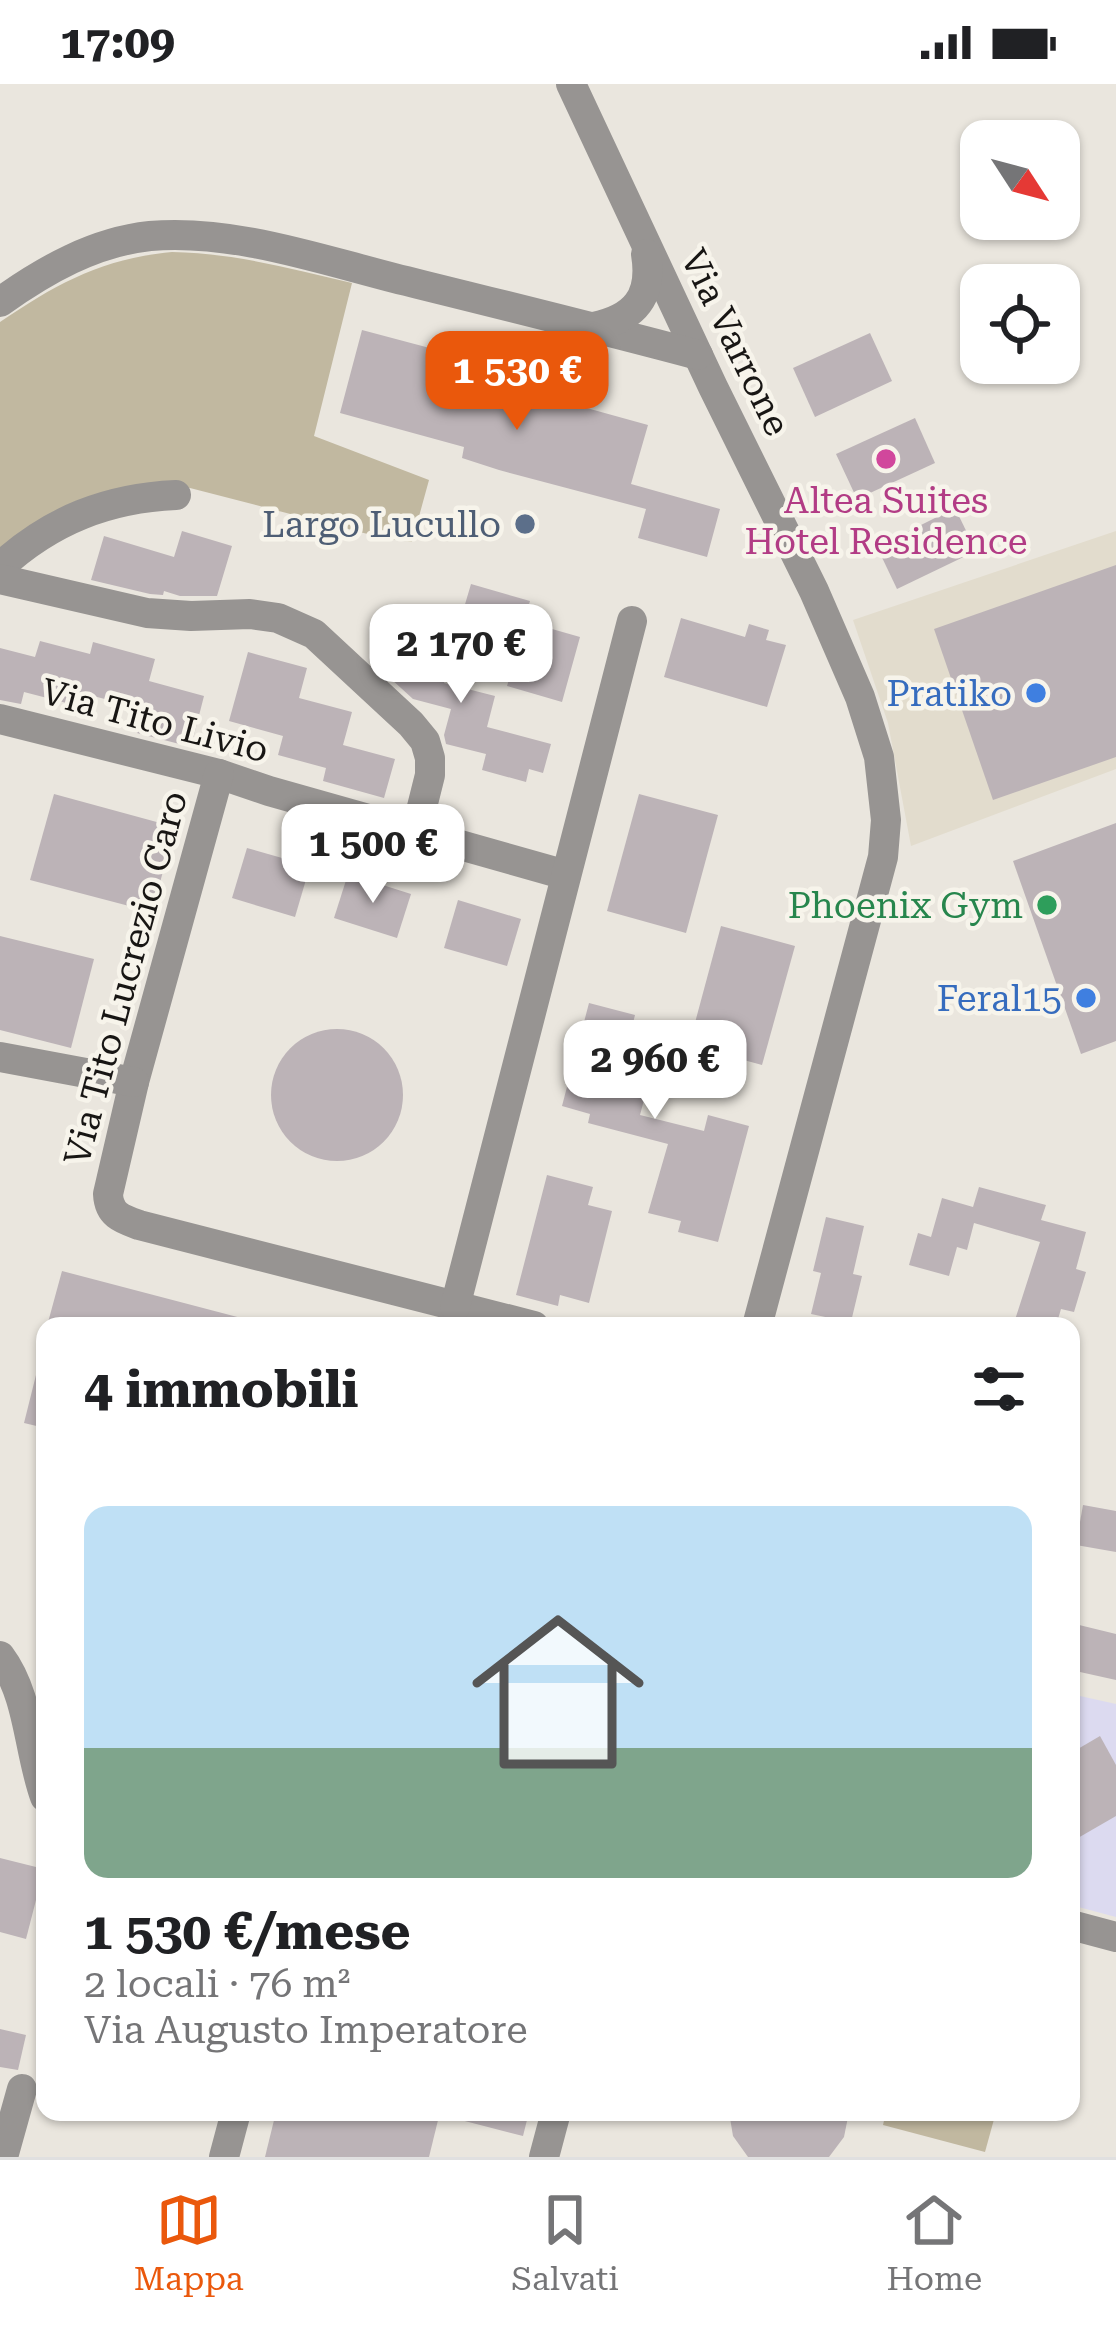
<!DOCTYPE html>
<html lang="it">
<meta charset="utf-8">
<style>
body{margin:0;font-family:"Roboto Serif",serif;background:#f6f6f6;color:#202124;height:100vh;display:flex;flex-direction:column;font-size:45px;white-space:nowrap}
*{box-sizing:border-box;margin:0}
p{font-size:39px;color:#757577}
.icon{flex:none;width:66px;height:66px;fill:none;stroke:currentColor;stroke-width:2;stroke-linecap:round;stroke-linejoin:round}
.map{position:relative;flex:1;overflow:hidden}
.drawer{position:absolute;left:36px;top:1233px;width:1044px;height:804px;display:flex;flex-direction:column;background:#fff;border-radius:24px;box-shadow:0 3px 9px #0004}
.drawer>*{flex:none}
.needle{width:78px;rotate:126deg}
.tools{position:absolute;left:960px;top:36px;display:grid;gap:24px}
.tools a{display:grid;place-items:center;width:120px;height:120px;border-radius:24px;background:#fff;box-shadow:0 3px 9px #0004;font-size:60px}
.price{position:absolute;translate:-50% -102px;padding:0 27px;border-radius:24px;background:#fff;color:#222;font-size:39px;line-height:78px;filter:drop-shadow(0 3px 6px #0008)}
.price::after{content:'';position:absolute;left:50%;top:72px;width:36px;height:27px;margin-left:-18px;background:inherit;clip-path:polygon(0 0,100% 0,50% 100%)}
.price.current{background:#ea580c;color:#fff}
ul{padding:0;list-style:none}
li{display:grid;align-content:center;gap:24px;height:636px;padding:0 48px}
li+li{border-top:3px solid #e0e0e0}
li span{display:grid;place-items:center;height:372px;border-radius:24px;color:#555}
li>.icon{margin-inline-start:auto}
span .icon{width:216px;height:216px;fill:#fffc;stroke-width:1}
li b{font-size:51px}
h2{display:flex;justify-content:space-between;align-items:center;height:144px;padding:0 48px;font-size:51px}
.status{display:flex;justify-content:space-between;align-items:center;height:84px;padding:0 60px;background:#fff;direction:ltr}
.status svg{height:33px;fill:currentColor}
.dock{display:flex;justify-content:space-around;align-items:center;height:168px;border-top:3px solid #e0e0e0;background:#fff;font-size:33px;color:#757577}
.dock a{display:grid;justify-items:center;gap:6px}
.dock .current{color:#ea580c}
.map>svg:first-child{display:block}
.built{fill:#e2dccd}
.education{fill:#dcdaf0}
.green{fill:#c1b8a0}
.building{fill:#bcb3b7}
.lines{fill:none;stroke-linecap:round;stroke-linejoin:round}
.minor{stroke:#979492;stroke-width:30}
.hotel-dot{fill:#d1479c;stroke:#f7f4eb;stroke-width:4.5}
.service-dot{fill:#5c6f8a;stroke:#f7f4eb;stroke-width:4.5}
.shop-dot{fill:#3f7fe0;stroke:#f7f4eb;stroke-width:4.5}
.leisure-dot{fill:#2e9e5b;stroke:#f7f4eb;stroke-width:4.5}
.labels{text-anchor:middle;stroke-width:9;stroke-linejoin:round;paint-order:stroke}
.street-label{font-size:36px;fill:#181614;stroke:#f7f4eb}
.hotel-label{font-size:36px;fill:#b23c85;stroke:#f7f4eb}
.service-label{font-size:36px;fill:#4e5e75;stroke:#f7f4eb;text-anchor:end}
.shop-label{font-size:36px;fill:#366cbe;stroke:#f7f4eb;text-anchor:end}
.leisure-label{font-size:36px;fill:#27864d;stroke:#f7f4eb;text-anchor:end}
</style>
<div class="status"><b>17:09</b><svg viewBox="0 0 49 12"><path d="M0 12V9h3v3zM5 12V6h3v6zM10 12V3h3v9zM15 12V0h3v12zM26 1h20v11H26zM47 4h2v5h-2z"/></svg></div>
<div class="map">
<svg width="1116" height="2073" viewBox="0 0 1116 2073">
<rect width="100%" height="100%" fill="#eae6de"/>
<!-- built -->
<path class="built" d="M 1116,447 L 1116,685 L 911,762 L 888,639 L 853,536 Z"/>
<!-- education -->
<path class="education" d="M 1071,1610 L 1116,1620 L 1116,1833 L 1071,1821 Z"/>
<!-- green -->
<g class="green">
<path d="M 172,168 C 234,169 293,185 352,199 L 314,352 L 429,396 L 412,458 L 383,454 L 190,404 L 165,401 L 0,479 L 0,238 C 58,199 101,175 172,168 Z"/>
<path d="M 886,2028 L 996,2028 L 985,2068 L 883,2041 Z"/>
</g>
<!-- building -->
<g class="building">
<path d="M 362,246 L 471,275 L 467,291 L 648,341 L 631,400 L 720,425 L 707,473 L 638,454 L 646,425 L 499,386 L 462,374 L 464,363 L 340,329 Z"/>
<path d="M 870,249 L 892,297 L 815,333 L 793,284 Z"/>
<path d="M 915,334 L 935,379 L 857,415 L 836,370 Z"/>
<path d="M 955,424 L 976,467 L 897,505 L 877,463 Z"/>
<path d="M 182,447 L 232,462 L 217,512 L 180,512 L 164,507 L 163,511 L 150,510 L 91,496 L 104,452 L 174,473 Z"/>
<path d="M 1116,481 L 1116,673 L 993,716 L 934,545 Z"/>
<path d="M 471,500 L 530,517 L 524,537 L 580,553 L 562,618 L 507,602 L 519,562 L 458,544 Z"/>
<path d="M 681,534 L 745,553 L 749,540 L 769,546 L 766,556 L 786,561 L 767,623 L 664,593 Z"/>
<path d="M 388,542 L 454,558 L 444,599 L 495,612 L 487,643 L 551,660 L 543,689 L 529,685 L 526,698 L 482,686 L 486,670 L 446,660 L 444,651 L 451,625 L 413,615 L 390,594 L 396,572 L 384,556 Z"/>
<path d="M 40,557 L 90,570 L 93,558 L 155,575 L 149,597 L 204,612 L 191,663 L 133,648 L 139,624 L 82,609 L 78,622 L 24,608 L 21,620 L 0,616 L 0,564 L 35,573 Z"/>
<path d="M 248,568 L 307,584 L 299,614 L 352,628 L 343,661 L 395,675 L 384,714 L 323,697 L 326,684 L 278,671 L 283,652 L 229,637 Z"/>
<path d="M 54,710 L 175,743 L 152,828 L 30,796 Z"/>
<path d="M 639,710 L 718,731 L 686,849 L 607,827 Z"/>
<path d="M 1116,739 L 1116,957 L 1081,970 L 1013,777 Z"/>
<path d="M 247,764 L 310,782 L 295,833 L 232,814 Z"/>
<path d="M 348,790 L 411,810 L 397,854 L 334,834 Z"/>
<path d="M 458,816 L 521,835 L 507,882 L 444,864 Z"/>
<path d="M 721,842 L 795,862 L 762,981 L 689,961 Z"/>
<path d="M 0,852 L 94,875 L 71,964 L 0,946 Z"/>
<path d="M 589,919 L 635,931 L 632,943 L 661,951 L 640,1031 L 704,1047 L 708,1031 L 749,1042 L 718,1158 L 678,1148 L 681,1137 L 648,1129 L 668,1060 L 588,1039 L 590,1030 L 562,1022 Z"/>
<circle cx="337" cy="1011" r="66"/>
<path d="M 547,1091 L 593,1103 L 588,1121 L 612,1127 L 589,1219 L 560,1211 L 558,1222 L 516,1211 Z"/>
<path d="M 979,1103 L 1046,1121 L 1041,1136 L 1086,1148 L 1076,1185 L 1086,1188 L 1074,1228 L 1061,1225 L 1056,1242 L 1013,1242 L 1040,1158 L 974,1139 L 967,1166 L 957,1163 L 949,1192 L 909,1181 L 918,1149 L 931,1153 L 942,1114 L 973,1123 Z"/>
<path d="M 826,1133 L 864,1142 L 853,1190 L 862,1192 L 850,1242 L 828,1242 L 830,1234 L 811,1230 L 821,1189 L 813,1187 Z"/>
<path d="M 62,1187 L 245,1235 L 244,1242 L 47,1242 Z"/>
<path d="M 38,1283 L 45,1284 L 45,1344 L 24,1339 Z"/>
<path d="M 1083,1421 L 1116,1427 L 1116,1468 L 1076,1461 Z"/>
<path d="M 1071,1539 L 1116,1550 L 1116,1596 L 1071,1586 Z"/>
<path d="M 1100,1652 L 1116,1681 L 1116,1732 L 1071,1758 L 1071,1669 Z"/>
<path d="M 0,1774 L 44,1785 L 26,1855 L 0,1848 Z"/>
<path d="M 0,1945 L 26,1951 L 18,1986 L 0,1983 Z"/>
<path d="M 276,2028 L 440,2028 L 429,2073 L 265,2073 Z"/>
<path d="M 458,2028 L 529,2028 L 523,2052 L 457,2035 Z"/>
<path d="M 729,2028 L 849,2028 L 844,2053 L 829,2073 L 748,2073 L 733,2052 Z"/>
</g>
<g class="lines">
<!-- minor -->
<g class="minor">
<path d="M 571,0 L 713,303 L 814,507 L 860,613 L 879,673 L 886,736 L 883,773 L 757,1242"/>
<path d="M 0,218 C 45,186 94,158 150,152 C 231,145 316,174 394,194 C 495,219 597,244 698,271"/>
<path d="M 594,243 C 635,234 653,213 646,170"/>
<path d="M 0,483 C 51,436 108,414 176,411"/>
<path d="M 0,495 L 147,529 L 191,532 L 250,530 L 278,534 L 314,550 L 411,640 L 425,657 L 430,674 L 430,691 L 416,747"/>
<path d="M 0,635 L 219,690 L 269,707 L 566,791"/>
<path d="M 219,690 L 134,998 L 108,1110 C 109,1131 122,1135 139,1141 L 534,1242"/>
<path d="M 0,973 L 134,998"/>
<path d="M 455,1223 L 632,537"/>
<path d="M 0,1572 C 30,1612 28,1666 45,1713"/>
<path d="M 1071,1841 L 1116,1853"/>
<path d="M 3,2073 L 22,2005"/>
<path d="M 224,2073 L 236,2028"/>
<path d="M 544,2073 L 556,2028"/>
</g>
</g>
<!-- markers -->
<circle class="hotel-dot" cx="886" cy="375" r="12"/>
<circle class="service-dot" cx="525" cy="440" r="12"/>
<g class="shop-dot">
<circle cx="1036" cy="609" r="12"/>
<circle cx="1086" cy="914" r="12"/>
</g>
<circle class="leisure-dot" cx="1047" cy="821" r="12"/>
<g class="labels">
<!-- street labels -->
<g class="street-label">
<text transform="translate(736 258) rotate(64)" y="13">Via Varrone</text>
<text transform="translate(155 636) rotate(15)" y="13">Via Tito Livio</text>
<text transform="translate(125 894) rotate(-75)" y="13">Via Tito Lucrezio Caro</text>
</g>
<!-- hotel labels -->
<g class="hotel-label">
<text x="886" y="429">Altea Suites<tspan x="886" dy="41">Hotel Residence</tspan></text>
</g>
<!-- service labels -->
<g class="service-label">
<text x="501" y="453">Largo Lucullo</text>
</g>
<!-- shop labels -->
<g class="shop-label">
<text x="1012" y="622">Pratiko</text>
<text x="1062" y="927">Feral15</text>
</g>
<!-- leisure labels -->
<g class="leisure-label">
<text x="1023" y="834">Phoenix Gym</text>
</g>
</g>
</svg>
<div class="tools">
<a><svg class="needle" viewBox="-14 -14 28 28"><path d="M0-13l5 13h-10z" fill="#e53935"/><path d="M0 13l5-13h-10z" fill="#757577"/></svg></a>
<a><svg class="icon" aria-label="locate" viewBox="0 0 24 24"><circle cx="12" cy="12" r="6"/><path d="M12 2v4M12 18v4M2 12h4M18 12h4"/></svg></a>
</div>
<b class="price current" style="left:517px;top:349px">1 530 €</b>
<b class="price" style="left:461px;top:622px">2 170 €</b>
<b class="price" style="left:373px;top:822px">1 500 €</b>
<b class="price" style="left:655px;top:1038px">2 960 €</b>
<section class="drawer">
<h2>4 immobili<svg class="icon" aria-label="filters" viewBox="0 0 24 24"><path d="M4 7h16M4 17h16"/><circle cx="9" cy="7" r="2"/><circle cx="15" cy="17" r="2"/></svg></h2>
<ul>
<li><span style="background:linear-gradient(#bfe0f5 65%,#7fa58c 0)"><svg class="icon" aria-label="home" viewBox="0 0 24 24"><path d="M3 11l9-7 9 7M6 9v11h12V9"/></svg></span><div><b>1 530 €/mese</b><p>2 locali · 76 m²</p><p>Via Augusto Imperatore</p></div></li>
</ul>
</section>
</div>
<nav class="dock">
<a class="current"><svg class="icon" aria-label="map" viewBox="0 0 24 24"><path d="M3 6l6-2 6 2 6-2v14l-6 2-6-2-6 2zM9 4v14M15 6v14"/></svg>Mappa</a>
<a><svg class="icon" aria-label="saved" viewBox="0 0 24 24"><path d="M7 4h10v16l-5-4-5 4z"/></svg>Salvati</a>
<a><svg class="icon" aria-label="home" viewBox="0 0 24 24"><path d="M3 11l9-7 9 7M6 9v11h12V9"/></svg>Home</a>
</nav>
